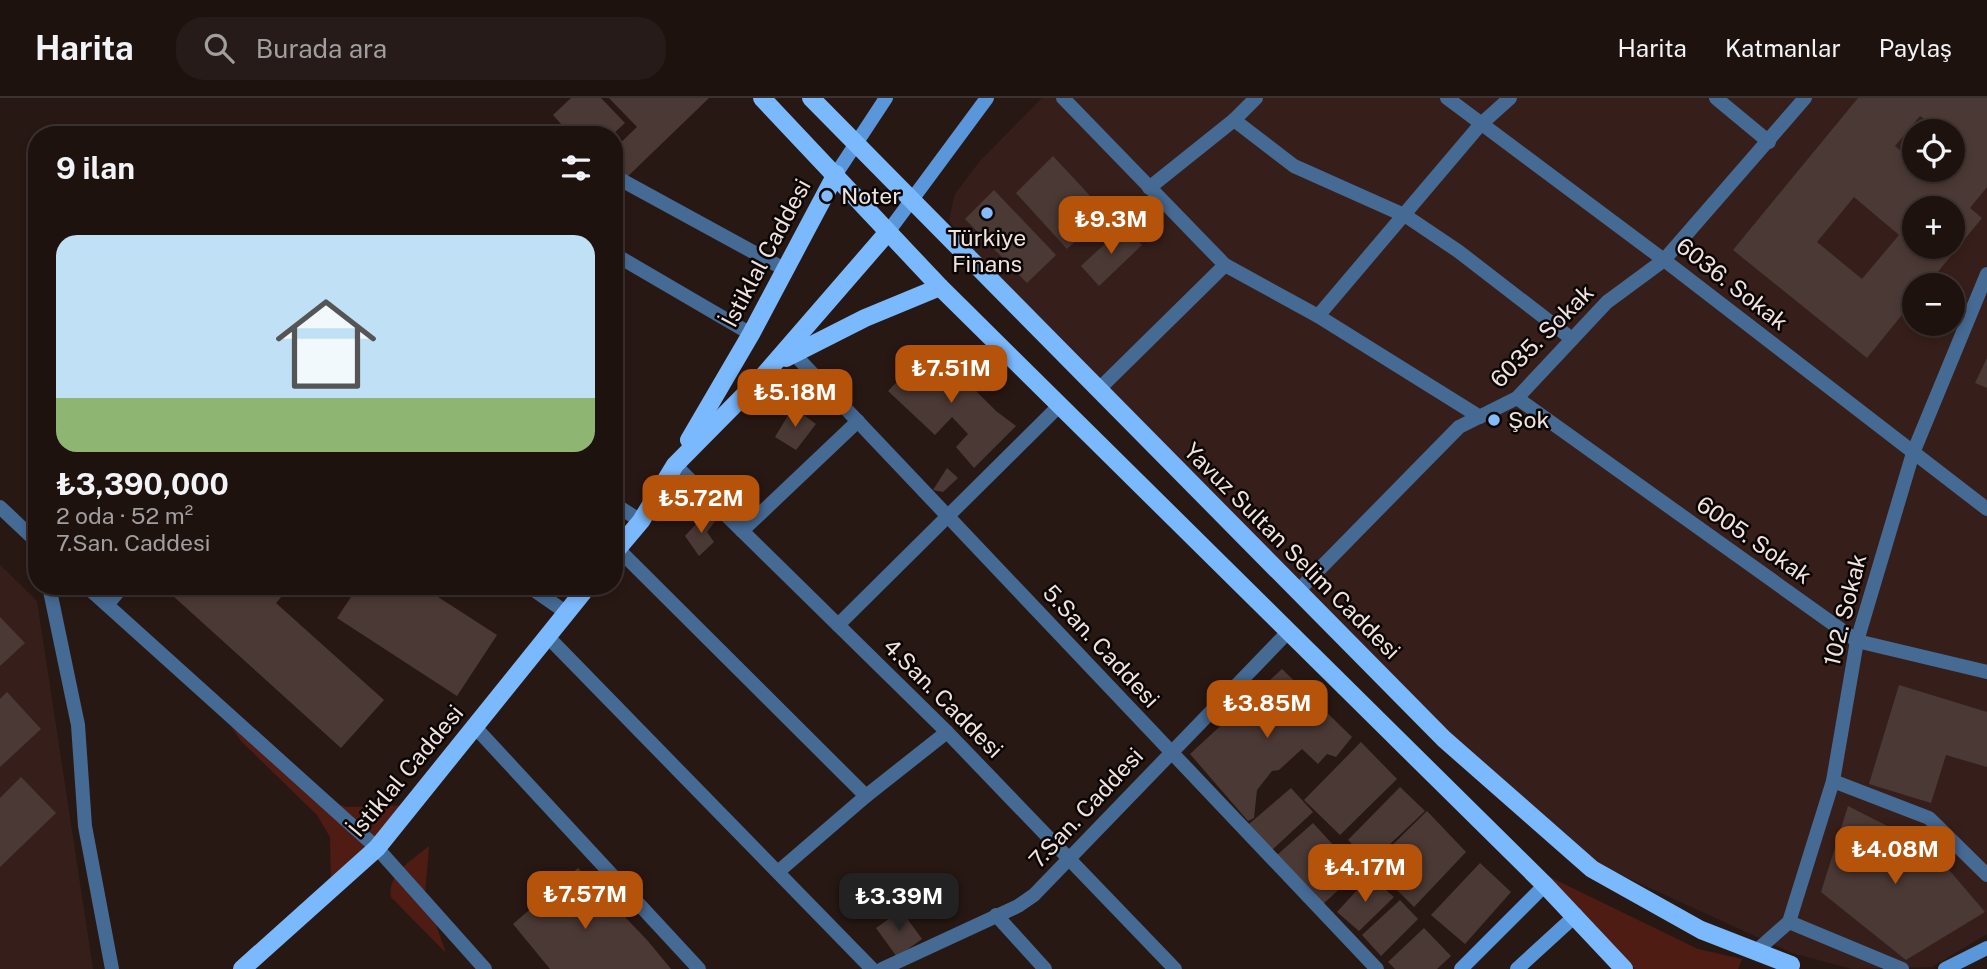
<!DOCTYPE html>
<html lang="tr">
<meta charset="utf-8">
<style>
body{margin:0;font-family:"Public Sans",sans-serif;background:#261b18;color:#f1f3f6;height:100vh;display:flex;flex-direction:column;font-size:26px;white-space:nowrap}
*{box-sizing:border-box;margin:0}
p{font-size:23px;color:#a19e9e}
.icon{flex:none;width:38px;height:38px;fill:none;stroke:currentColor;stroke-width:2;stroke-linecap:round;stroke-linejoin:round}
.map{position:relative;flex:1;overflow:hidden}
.panel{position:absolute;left:28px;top:28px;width:595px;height:469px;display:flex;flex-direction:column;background:#1e120f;border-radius:28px;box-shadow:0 4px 10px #0003,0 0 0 2px #3c322f}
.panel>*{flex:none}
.buttons{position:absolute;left:1902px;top:21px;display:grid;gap:14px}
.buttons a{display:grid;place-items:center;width:63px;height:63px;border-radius:50%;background:#1e120f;box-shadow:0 4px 10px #0003,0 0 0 2px #3c322f;font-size:35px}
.price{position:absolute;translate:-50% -60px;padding:0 16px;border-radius:14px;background:#b45309;color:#fff;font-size:23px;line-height:46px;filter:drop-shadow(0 2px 4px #0008)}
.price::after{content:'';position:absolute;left:50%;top:42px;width:21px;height:16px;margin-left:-10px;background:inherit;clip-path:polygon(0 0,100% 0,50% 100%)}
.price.current{background:#222;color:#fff}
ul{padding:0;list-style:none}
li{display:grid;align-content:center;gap:14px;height:371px;padding:0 28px}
li span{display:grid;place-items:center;height:217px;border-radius:21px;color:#555}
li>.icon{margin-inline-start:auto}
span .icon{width:126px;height:126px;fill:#fffc;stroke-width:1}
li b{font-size:30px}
h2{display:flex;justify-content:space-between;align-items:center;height:84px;padding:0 28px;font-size:30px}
header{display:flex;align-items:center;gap:42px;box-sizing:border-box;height:98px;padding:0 35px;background:#1e120f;border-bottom:2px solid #3c322f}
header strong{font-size:33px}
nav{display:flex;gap:38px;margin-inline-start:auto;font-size:24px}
.search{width:490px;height:63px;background:#261b18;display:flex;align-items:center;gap:18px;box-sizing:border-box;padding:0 24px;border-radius:28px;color:#a19e9e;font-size:26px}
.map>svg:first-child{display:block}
.built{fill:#361f1a;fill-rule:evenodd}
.green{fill:#4f1c14}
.building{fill:#4b3935;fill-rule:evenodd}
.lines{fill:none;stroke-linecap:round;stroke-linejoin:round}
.street{stroke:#456a94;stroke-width:14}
.secondary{stroke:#5a96da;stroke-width:14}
.primary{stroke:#7bb9ff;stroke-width:18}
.poi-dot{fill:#85bbfb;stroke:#0b0504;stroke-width:2.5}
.labels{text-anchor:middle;stroke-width:5;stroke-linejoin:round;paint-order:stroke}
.poi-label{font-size:23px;fill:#efe3e0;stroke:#0b0504;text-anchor:start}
.street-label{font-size:23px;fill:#efe3e0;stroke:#0b0504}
</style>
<header>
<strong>Harita</strong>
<div class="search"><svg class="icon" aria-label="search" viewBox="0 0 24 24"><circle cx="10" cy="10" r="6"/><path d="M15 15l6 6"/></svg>Burada ara</div>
<nav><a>Harita</a><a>Katmanlar</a><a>Paylaş</a></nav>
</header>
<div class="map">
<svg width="1987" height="871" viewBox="0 0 1987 871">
<rect width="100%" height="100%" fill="#281814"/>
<!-- built -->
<g class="built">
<path d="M 1042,0 L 1987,0 L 1987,836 L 1932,869 L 1852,871 L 1792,855 L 1556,747 L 973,159 L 949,122 L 955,96 L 980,63 ZM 1914,33 L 1953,33 L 1953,72 L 1914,72 ZM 1914,110 L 1953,110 L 1953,149 L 1914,149 ZM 1914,187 L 1953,187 L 1953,226 L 1914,226 Z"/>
<path d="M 0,467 L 37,503 L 93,871 L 0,871 Z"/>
</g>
<!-- green -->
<g class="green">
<path d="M 219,610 L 321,699 L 346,709 L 419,707 L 331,788 L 330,739 L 317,717 L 241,643 Z"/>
<path d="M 429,748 L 425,796 L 446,855 L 391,799 C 387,775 413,762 429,748 Z"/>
<path d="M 1529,769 L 1698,851 L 1742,861 L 1738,871 L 1635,871 Z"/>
</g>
<!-- building -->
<g class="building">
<path d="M 571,0 L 601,0 L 625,25 L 612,37 L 571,37 L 553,17 Z"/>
<path d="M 609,0 L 709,0 L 623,83 L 614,73 L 614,51 L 637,29 Z"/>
<path d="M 1858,0 L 1987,0 L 1987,89 L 1970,110 L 1982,120 L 1927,187 L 1914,187 L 1914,202 L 1867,260 L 1733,152 ZM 1920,18 L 1939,33 L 1953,33 L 1953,72 L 1914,72 L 1914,64 L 1895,48 ZM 1854,99 L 1899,137 L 1862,181 L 1817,144 ZM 1914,110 L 1953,110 L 1953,149 L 1914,149 Z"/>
<path d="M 1053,58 L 1106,115 L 1067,151 L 1016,95 Z"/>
<path d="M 994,92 L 1056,157 L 1027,185 L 965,121 Z"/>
<path d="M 1124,128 L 1142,147 L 1099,188 L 1081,168 Z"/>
<path d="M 932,248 L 979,290 L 976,293 L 996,313 L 1016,328 L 974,370 L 956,349 L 968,336 L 952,319 L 935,337 L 888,293 Z"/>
<path d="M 1987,260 L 1987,290 L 1975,285 Z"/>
<path d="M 793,309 L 816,326 L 796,352 L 775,339 Z"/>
<path d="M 947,370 L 958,380 L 943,394 L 933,392 Z"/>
<path d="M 705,416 L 715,423 L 707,434 L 714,444 L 699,458 L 685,438 Z"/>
<path d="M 162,488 L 291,488 L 276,505 L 384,602 L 341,650 Z"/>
<path d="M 348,488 L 421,488 L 497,537 L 457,598 L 337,520 L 355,493 Z"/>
<path d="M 0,519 L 25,545 L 0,568 Z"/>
<path d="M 1282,571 L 1352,639 L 1336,659 L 1327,656 L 1318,666 L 1302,651 L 1279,672 L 1272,673 L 1257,692 L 1254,720 L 1248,723 L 1190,656 Z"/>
<path d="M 1899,587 L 1987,614 L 1987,669 L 1946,657 L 1931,705 L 1869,686 Z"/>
<path d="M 7,594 L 41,631 L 0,669 L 0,601 Z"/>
<path d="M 1361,644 L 1397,681 L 1340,737 L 1304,702 Z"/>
<path d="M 21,679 L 56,715 L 0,769 L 0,700 Z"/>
<path d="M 1400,689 L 1425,713 L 1370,765 L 1348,742 Z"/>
<path d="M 1291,690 L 1313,714 L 1272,752 L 1249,726 Z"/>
<path d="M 1848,708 L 1913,741 L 1944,766 L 1985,814 L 1906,862 L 1821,794 Z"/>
<path d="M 1427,713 L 1466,754 L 1414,809 L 1372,767 Z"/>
<path d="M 1313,725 L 1358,774 L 1322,807 L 1277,757 Z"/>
<path d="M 1480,765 L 1511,794 L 1465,846 L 1431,817 Z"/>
<path d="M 578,770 L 647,842 L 671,871 L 550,871 L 513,826 Z"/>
<path d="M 1370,778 L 1394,799 L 1359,833 L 1337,814 Z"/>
<path d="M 1400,802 L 1418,821 L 1381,858 L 1362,837 Z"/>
<path d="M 901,812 L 922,841 L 897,859 L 876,830 Z"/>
<path d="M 1424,830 L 1451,858 L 1437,871 L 1395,871 L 1388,864 Z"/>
</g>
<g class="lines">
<!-- street -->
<g class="street">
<path d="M 1063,0 L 1225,167 L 1318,218 L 1480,319"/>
<path d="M 1447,0 L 1664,162 L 1987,411"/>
<path d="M 1716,0 L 1769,44"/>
<path d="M 1234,22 L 1294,68 L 1406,118 L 1458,153 L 1572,241"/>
<path d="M 531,37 L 536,37"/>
<path d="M 614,78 L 786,172"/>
<path d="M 1149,90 L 1234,22 L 1256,0"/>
<path d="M 614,156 L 751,236"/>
<path d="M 1318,218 L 1480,27 L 1510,0"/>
<path d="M 793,255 L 1377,871"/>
<path d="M 1098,292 L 1225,167"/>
<path d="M 1517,300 L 1857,543 L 1987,574"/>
<path d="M 675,367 L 947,634 L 1175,871"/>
<path d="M 614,406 L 641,423"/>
<path d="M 0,409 L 37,444"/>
<path d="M 742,433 L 858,323"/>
<path d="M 617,450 L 866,698"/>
<path d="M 49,488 L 78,627 L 85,728 L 112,871"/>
<path d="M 86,488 L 377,750 L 485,871"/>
<path d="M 528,488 L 567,515"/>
<path d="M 1298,493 L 1459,329 L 1517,300 L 1607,204 L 1664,162 L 1805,0"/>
<path d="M 107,507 L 123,488"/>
<path d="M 838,527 L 1060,307"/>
<path d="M 548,539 L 872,871"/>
<path d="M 475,629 L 699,871"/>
<path d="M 1833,683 L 1929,720 L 1987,777"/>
<path d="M 779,773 L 866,698 L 947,634"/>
<path d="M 996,817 L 1045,871"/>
<path d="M 1789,824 L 1902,871"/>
<path d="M 1755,854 L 1789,824 L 1833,683 L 1857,543 L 1913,355 L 1987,176"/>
<path d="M 882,871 L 1018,808 L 1034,797 L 1289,533"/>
</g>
<!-- secondary -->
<g class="secondary">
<path d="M 836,76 L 886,0"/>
<path d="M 888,134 L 987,0"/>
<path d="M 1461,871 L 1545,787"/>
<path d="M 1517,871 L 1576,817"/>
<path d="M 1945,871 L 1987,850"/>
</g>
<!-- primary -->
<g class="primary">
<path d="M 762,0 L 940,189 L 1545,787 L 1624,871"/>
<path d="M 811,0 L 1444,641 L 1592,771 L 1701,832 L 1791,867"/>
<path d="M 786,260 L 865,220 L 940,189"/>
<path d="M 689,342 L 751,236 L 836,76"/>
<path d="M 614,455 L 641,423 L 675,367 L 764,277 L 888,134"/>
<path d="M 242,871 L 377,750 L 588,488"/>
</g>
</g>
<!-- markers -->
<g class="poi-dot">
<circle cx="827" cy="98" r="7"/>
<circle cx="987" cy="115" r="7"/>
<circle cx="1494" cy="322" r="7"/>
</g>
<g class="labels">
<!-- poi labels -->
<g class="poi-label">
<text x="841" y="106">Noter</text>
<text x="987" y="148" text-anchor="middle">Türkiye<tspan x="987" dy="26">Finans</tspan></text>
<text x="1508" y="330">Şok</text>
</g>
<!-- street labels -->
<g class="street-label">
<text transform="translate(766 155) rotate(-62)" y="8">İstiklal Caddesi</text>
<text transform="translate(1732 186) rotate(38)" y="8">6036. Sokak</text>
<text transform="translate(1542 238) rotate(-45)" y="8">6035. Sokak</text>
<text transform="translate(1754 442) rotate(35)" y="8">6005. Sokak</text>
<text transform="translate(1292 453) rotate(45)" y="8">Yavuz Sultan Selim Caddesi</text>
<text transform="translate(1845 512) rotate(-76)" y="8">102. Sokak</text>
<text transform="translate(1101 548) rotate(47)" y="8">5.San. Caddesi</text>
<text transform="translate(943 600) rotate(45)" y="8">4.San. Caddesi</text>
<text transform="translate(406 673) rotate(-50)" y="8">İstiklal Caddesi</text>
<text transform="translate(1086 710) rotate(-47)" y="8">7.San. Caddesi</text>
</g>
</g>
</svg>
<div class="buttons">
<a><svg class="icon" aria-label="locate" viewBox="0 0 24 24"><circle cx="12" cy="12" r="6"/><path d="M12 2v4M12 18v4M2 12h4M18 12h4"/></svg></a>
<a>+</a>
<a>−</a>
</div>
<b class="price" style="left:1111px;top:158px">₺9.3M</b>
<b class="price" style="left:951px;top:307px">₺7.51M</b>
<b class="price" style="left:795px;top:331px">₺5.18M</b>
<b class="price" style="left:701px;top:437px">₺5.72M</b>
<b class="price" style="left:1267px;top:642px">₺3.85M</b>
<b class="price" style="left:1895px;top:788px">₺4.08M</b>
<b class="price" style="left:1365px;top:806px">₺4.17M</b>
<b class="price" style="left:585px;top:833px">₺7.57M</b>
<b class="price current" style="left:899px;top:835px">₺3.39M</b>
<section class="panel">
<h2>9 ilan<svg class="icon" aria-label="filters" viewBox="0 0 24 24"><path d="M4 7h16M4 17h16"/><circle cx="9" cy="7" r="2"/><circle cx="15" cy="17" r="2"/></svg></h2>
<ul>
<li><span style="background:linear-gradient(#bfe0f5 75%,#8fb573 0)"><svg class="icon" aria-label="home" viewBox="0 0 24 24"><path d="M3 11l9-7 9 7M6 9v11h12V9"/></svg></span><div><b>₺3,390,000</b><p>2 oda · 52 m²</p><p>7.San. Caddesi</p></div></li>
</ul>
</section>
</div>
